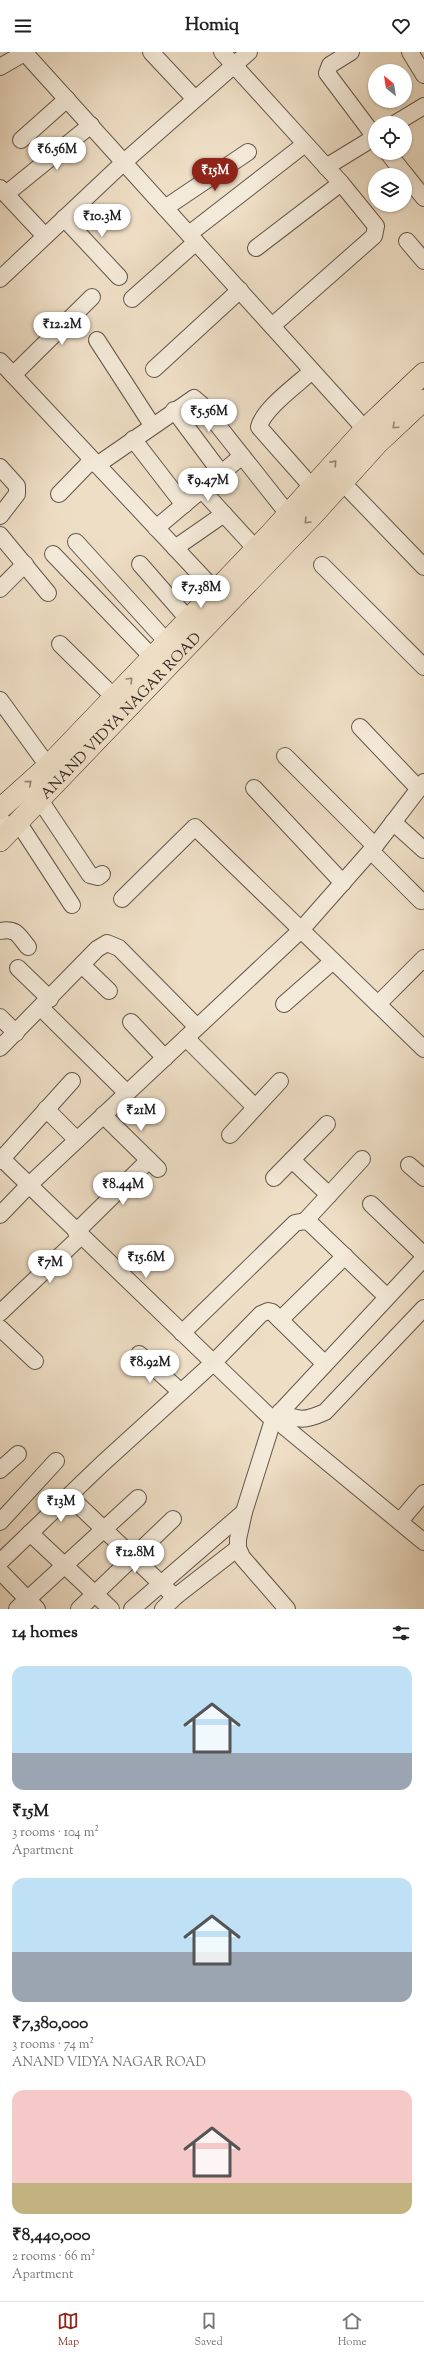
<!DOCTYPE html>
<meta charset="utf-8">
<style>
body{margin:0;font-family:"Sorts Mill Goudy",serif;background:#f2f2f2;color:#222;height:100vh;display:flex;flex-direction:column;font-size:15px;white-space:nowrap}
*{box-sizing:border-box;margin:0}
p{font-size:13px;color:#767676}
.icon{flex:none;width:22px;height:22px;fill:none;stroke:currentColor;stroke-width:2;stroke-linecap:round;stroke-linejoin:round}
.map{position:relative;height:1557px;overflow:hidden}
.drawer{display:flex;flex-direction:column;background:#fff;flex:1}
.drawer>*{flex:none}
.needle{width:26px;rotate:330deg}
.controls{position:absolute;left:368px;top:12px;display:grid;gap:8px}
.controls a{display:grid;place-items:center;width:44px;height:44px;border-radius:50%;background:#fff;box-shadow:0 1px 3px #0004;font-size:20px}
.price{position:absolute;translate:-50% -34px;padding:0 9px;border-radius:14px;background:#fff;color:#222;font-size:13px;line-height:26px;filter:drop-shadow(0 1px 2px #0008)}
.price::after{content:'';position:absolute;left:50%;top:24px;width:12px;height:9px;margin-left:-6px;background:inherit;clip-path:polygon(0 0,100% 0,50% 100%)}
.price.on{background:#8f2418;color:#fff}
ul{padding:0;list-style:none}
li{display:grid;align-content:center;gap:8px;height:212px;padding:0 12px}
li span{display:grid;place-items:center;height:124px;border-radius:12px;color:#555}
li>.icon{margin-inline-start:auto}
span .icon{width:72px;height:72px;fill:#fffc;stroke-width:1}
li b{font-size:17px}
h2{display:flex;justify-content:space-between;align-items:center;height:48px;padding:0 12px;font-size:17px}
header{display:flex;justify-content:space-between;align-items:center;height:52px;padding:0 12px;background:#fff;font-size:18px;font-weight:700}
.tabs{display:flex;justify-content:space-around;align-items:center;height:56px;border-top:1px solid #e0e0e0;background:#fff;font-size:11px;color:#767676}
.tabs a{display:grid;justify-items:center;gap:2px}
.tabs .on{color:#8f2418}
.map>svg:first-child{display:block}
.lines{fill:none;stroke-linecap:round;stroke-linejoin:round}
.minor-casing{stroke:#63564c;stroke-width:18}
.major-casing{stroke:#352924;stroke-width:22}
.minor{stroke:#f4ead9;stroke-width:16}
.major{stroke:#eedec5;stroke-width:21}
.oneway{stroke:#928474}
.labels{text-anchor:middle;stroke-width:3;stroke-linejoin:round;paint-order:stroke}
.street-label{font-size:15px;fill:#352924;stroke:#f4ead9}
</style>
<header><svg class="icon" aria-label="menu" viewBox="0 0 24 24"><path d="M4 6h16M4 12h16M4 18h16"/></svg>Homiq<svg class="icon" aria-label="heart" viewBox="0 0 24 24"><path d="M12 20l-8-8c-3-5 5-10 8-4 3-6 11-1 8 4z"/></svg></header>
<div class="map">
<svg width="424" height="1557" viewBox="0 0 424 1557">
<rect width="100%" height="100%" fill="#eedec5"/>
<filter id="stains"><feTurbulence type="fractalNoise" baseFrequency=".005" numOctaves="4"/><feColorMatrix values="0 0 0 0 .2 0 0 0 0 .09 0 0 0 0 .02 0 0 0 .5 -.17"/></filter>
<radialGradient id="worn" r=".72"><stop offset=".6" stop-color="#630" stop-opacity="0"/><stop offset="1" stop-color="#630" stop-opacity=".3"/></radialGradient>
<g class="lines">
<!-- minor casing -->
<g class="minor-casing">
<g id="minor">
<path d="M 24,0 L 373,386"/>
<path d="M 151,0 L 195,47"/>
<path d="M 222,0 L 341,131 L 376,174 L 374,184 L 272,274"/>
<path d="M 351,0 L 330,13 L 327,21 L 375,85"/>
<path d="M 410,0 L 424,23"/>
<path d="M 0,15 L 26,0"/>
<path d="M 396,71 L 424,54"/>
<path d="M 21,88 L 67,47"/>
<path d="M 388,101 L 424,146"/>
<path d="M 326,115 L 375,85"/>
<path d="M 0,136 L 45,184"/>
<path d="M 6,142 L 91,73"/>
<path d="M 165,156 L 248,100"/>
<path d="M 64,166 L 119,225"/>
<path d="M 189,182 L 305,92"/>
<path d="M 407,189 L 424,209"/>
<path d="M 256,196 L 341,131"/>
<path d="M 0,227 L 124,110 L 249,0"/>
<path d="M 132,247 L 196,190"/>
<path d="M 97,288 L 152,373"/>
<path d="M 0,309 L 223,547"/>
<path d="M 154,317 L 240,238"/>
<path d="M 13,323 L 92,245"/>
<path d="M 174,358 L 221,421"/>
<path d="M 133,387 L 184,453"/>
<path d="M 97,413 L 194,346 L 201,352 L 288,462"/>
<path d="M 0,415 L 17,434 L 17,442 L 0,464"/>
<path d="M 342,430 L 424,515"/>
<path d="M 312,435 L 259,375 C 263,357 298,332 312,319"/>
<path d="M 201,437 L 255,496"/>
<path d="M 59,442 L 92,408"/>
<path d="M 156,476 L 242,404"/>
<path d="M 0,483 L 48,541"/>
<path d="M 76,490 L 167,590"/>
<path d="M 175,496 L 224,462"/>
<path d="M 53,502 L 153,606"/>
<path d="M 140,512 L 188,567"/>
<path d="M 322,513 L 424,615"/>
<path d="M 0,537 L 25,512"/>
<path d="M 60,592 L 114,645"/>
<path d="M 0,648 L 48,714"/>
<path d="M 360,675 L 418,736"/>
<path d="M 285,704 L 375,794"/>
<path d="M 254,736 L 343,831"/>
<path d="M 40,748 L 90,823 L 98,825 L 102,822"/>
<path d="M 0,767 L 11,778"/>
<path d="M 18,770 L 72,853"/>
<path d="M 393,770 L 424,798"/>
<path d="M 371,799 L 421,849"/>
<path d="M 122,847 L 195,775 L 424,997"/>
<path d="M 0,879 C 17,876 18,883 28,895"/>
<path d="M 82,913 L 109,939"/>
<path d="M 18,916 L 50,947"/>
<path d="M 284,952 L 333,909"/>
<path d="M 378,952 L 424,906"/>
<path d="M 41,956 L 127,1041"/>
<path d="M 0,965 L 16,981"/>
<path d="M 131,970 L 165,1006"/>
<path d="M 186,986 L 255,1055"/>
<path d="M 0,996 L 97,897 L 107,891 L 119,896 L 197,975"/>
<path d="M 46,1057 L 77,1088"/>
<path d="M 103,1063 L 158,1117"/>
<path d="M 230,1083 L 280,1029"/>
<path d="M 0,1105 L 273,1368"/>
<path d="M 292,1108 L 329,1143"/>
<path d="M 0,1109 L 72,1029"/>
<path d="M 409,1113 L 424,1126"/>
<path d="M 274,1126 L 327,1072"/>
<path d="M 371,1152 L 424,1203"/>
<path d="M 0,1163 L 28,1134 L 301,878 L 375,794 L 424,730"/>
<path d="M 305,1169 L 362,1107"/>
<path d="M 76,1180 L 149,1108"/>
<path d="M 0,1261 L 81,1184"/>
<path d="M 280,1268 L 345,1204"/>
<path d="M 0,1276 L 35,1309"/>
<path d="M 182,1281 L 295,1171 L 305,1169 L 310,1171 L 387,1245"/>
<path d="M 139,1302 L 181,1340"/>
<path d="M 280,1360 C 299,1369 305,1369 325,1360 L 424,1256"/>
<path d="M 274,1366 L 424,1490"/>
<path d="M 0,1418 L 18,1402"/>
<path d="M 69,1444 L 175,1545"/>
<path d="M 400,1469 L 424,1441"/>
<path d="M 0,1470 L 56,1409"/>
<path d="M 30,1481 L 111,1557"/>
<path d="M 0,1510 L 102,1412 L 213,1311 L 261,1262 L 268,1259 L 272,1260 L 325,1312"/>
<path d="M 0,1519 L 37,1557"/>
<path d="M 17,1557 L 138,1446"/>
<path d="M 79,1557 L 173,1467"/>
<path d="M 132,1557 L 244,1460"/>
<path d="M 163,1557 L 175,1545 L 238,1496"/>
<path d="M 287,1557 L 242,1505 L 238,1496 L 238,1487 L 244,1460 L 273,1368 L 424,1206"/>
</g>
</g>
<!-- major casing -->
<g class="major-casing">
<g id="major">
<path d="M 0,757 L 48,714 L 271,481 L 364,378 L 424,321"/>
<path id="s1" d="M 0,789 L 314,462 L 378,391 L 424,348"/>
</g>
</g>
<!-- minor -->
<use href="#minor" class="minor"/>
<!-- major -->
<use href="#major" class="major"/>
</g>
<!-- one-way arrows -->
<defs><path id="oneway-chevron" d="M-2-3.5L2.5 0L-2 3.5" fill="none" stroke-width="1.6" stroke-linecap="round" stroke-linejoin="round"/></defs>
<g class="oneway">
<use href="#oneway-chevron" transform="translate(395 374) rotate(137)"/>
<use href="#oneway-chevron" transform="translate(334 411) rotate(-48)"/>
<use href="#oneway-chevron" transform="translate(307 469) rotate(134)"/>
<use href="#oneway-chevron" transform="translate(130 628) rotate(-45)"/>
<use href="#oneway-chevron" transform="translate(29 731) rotate(-41)"/>
</g>
<g class="labels">
<!-- street labels -->
<g class="street-label">
<text dy="5" stroke="none"><textPath href="#s1" startOffset="174">ANAND VIDYA NAGAR ROAD</textPath></text>
</g>
</g>
<rect width="100%" height="100%" filter="url(#stains)"/>
<rect width="100%" height="100%" fill="url(#worn)"/>
</svg>
<div class="controls">
<a><svg class="needle" viewBox="-14 -14 28 28"><path d="M0-13l5 13h-10z" fill="#e53935"/><path d="M0 13l5-13h-10z" fill="#767676"/></svg></a>
<a><svg class="icon" aria-label="locate" viewBox="0 0 24 24"><circle cx="12" cy="12" r="6"/><path d="M12 2v4M12 18v4M2 12h4M18 12h4"/></svg></a>
<a><svg class="icon" aria-label="layers" viewBox="0 0 24 24"><path d="M12 4l9 5-9 5-9-5zM3 14l9 5 9-5"/></svg></a>
</div>
<b class="price" style="left:57px;top:119px">₹6.56M</b>
<b class="price on" style="left:215px;top:140px">₹15M</b>
<b class="price" style="left:102px;top:186px">₹10.3M</b>
<b class="price" style="left:62px;top:294px">₹12.2M</b>
<b class="price" style="left:209px;top:381px">₹5.56M</b>
<b class="price" style="left:208px;top:450px">₹9.47M</b>
<b class="price" style="left:201px;top:557px">₹7.38M</b>
<b class="price" style="left:141px;top:1080px">₹21M</b>
<b class="price" style="left:123px;top:1154px">₹8.44M</b>
<b class="price" style="left:146px;top:1227px">₹15.6M</b>
<b class="price" style="left:50px;top:1232px">₹7M</b>
<b class="price" style="left:150px;top:1332px">₹8.92M</b>
<b class="price" style="left:61px;top:1471px">₹13M</b>
<b class="price" style="left:135px;top:1522px">₹12.8M</b>
</div>
<section class="drawer">
<h2>14 homes<svg class="icon" aria-label="filters" viewBox="0 0 24 24"><path d="M4 7h16M4 17h16"/><circle cx="9" cy="7" r="2"/><circle cx="15" cy="17" r="2"/></svg></h2>
<ul>
<li><span style="background:linear-gradient(#bfe0f5 70%,#9aa5b1 0)"><svg class="icon" aria-label="home" viewBox="0 0 24 24"><path d="M3 11l9-7 9 7M6 9v11h12V9"/></svg></span><div><b>₹15M</b><p>3 rooms · 104 m²</p><p>Apartment</p></div></li>
<li><span style="background:linear-gradient(#bfe0f5 60%,#9aa5b1 0)"><svg class="icon" aria-label="home" viewBox="0 0 24 24"><path d="M3 11l9-7 9 7M6 9v11h12V9"/></svg></span><div><b>₹7,380,000</b><p>3 rooms · 74 m²</p><p>ANAND VIDYA NAGAR ROAD</p></div></li>
<li><span style="background:linear-gradient(#f6c9c9 75%,#c2b280 0)"><svg class="icon" aria-label="home" viewBox="0 0 24 24"><path d="M3 11l9-7 9 7M6 9v11h12V9"/></svg></span><div><b>₹8,440,000</b><p>2 rooms · 66 m²</p><p>Apartment</p></div></li>
</ul>
</section>
<nav class="tabs">
<a class="on"><svg class="icon" aria-label="map" viewBox="0 0 24 24"><path d="M3 6l6-2 6 2 6-2v14l-6 2-6-2-6 2zM9 4v14M15 6v14"/></svg>Map</a>
<a><svg class="icon" aria-label="saved" viewBox="0 0 24 24"><path d="M7 4h10v16l-5-4-5 4z"/></svg>Saved</a>
<a><svg class="icon" aria-label="home" viewBox="0 0 24 24"><path d="M3 11l9-7 9 7M6 9v11h12V9"/></svg>Home</a>
</nav>
